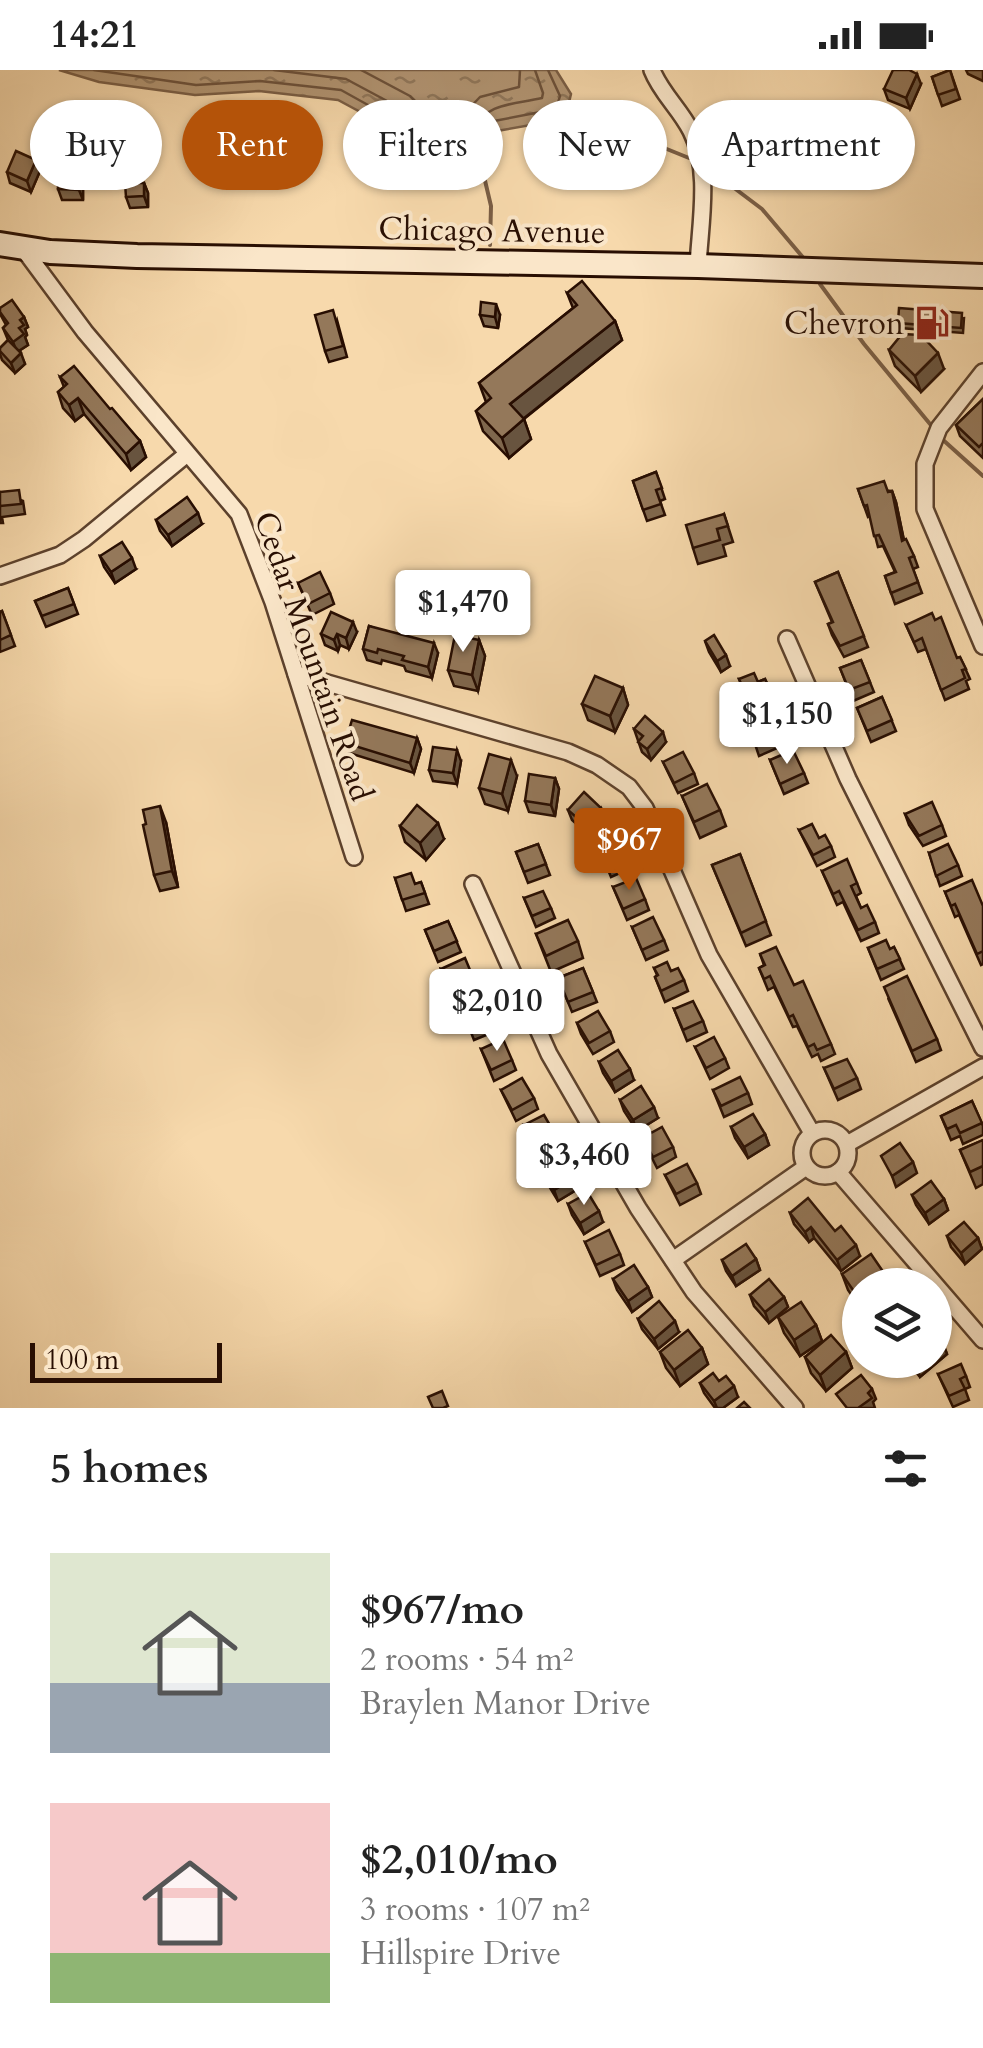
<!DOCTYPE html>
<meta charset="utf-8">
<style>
body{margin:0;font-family:Cardo,serif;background:#f2f2f2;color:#222;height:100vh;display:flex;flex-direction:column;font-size:38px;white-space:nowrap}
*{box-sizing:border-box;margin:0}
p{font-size:32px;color:#767676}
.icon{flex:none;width:55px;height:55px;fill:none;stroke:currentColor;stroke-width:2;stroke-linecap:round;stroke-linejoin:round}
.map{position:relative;height:1338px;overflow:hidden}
.side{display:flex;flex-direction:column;background:#fff;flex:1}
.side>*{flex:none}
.banner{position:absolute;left:30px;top:30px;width:925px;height:90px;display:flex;gap:20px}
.controls{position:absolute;left:842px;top:1198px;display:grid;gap:20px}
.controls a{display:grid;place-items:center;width:110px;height:110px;border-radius:50%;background:#fff;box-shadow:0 2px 8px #0004;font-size:50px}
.scale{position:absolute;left:30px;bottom:25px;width:192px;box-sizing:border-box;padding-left:10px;border:5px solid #280e02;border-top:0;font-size:28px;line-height:35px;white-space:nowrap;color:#280e02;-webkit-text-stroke:8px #fae6c9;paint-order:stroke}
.price{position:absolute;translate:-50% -85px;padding:0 22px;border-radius:10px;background:#fff;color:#222;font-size:32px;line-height:65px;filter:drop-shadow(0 2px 5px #0008)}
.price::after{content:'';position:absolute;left:50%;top:60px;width:30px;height:22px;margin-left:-15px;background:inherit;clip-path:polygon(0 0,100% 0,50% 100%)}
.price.on{background:#b45309;color:#fff}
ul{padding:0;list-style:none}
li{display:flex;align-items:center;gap:30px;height:250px;padding:0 50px}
li span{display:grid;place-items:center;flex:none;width:280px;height:200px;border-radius:0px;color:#555}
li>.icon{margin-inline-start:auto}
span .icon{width:120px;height:120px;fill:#fffc;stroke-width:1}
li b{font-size:42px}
h2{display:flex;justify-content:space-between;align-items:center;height:120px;padding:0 50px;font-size:42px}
.tag{padding:0 35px;border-radius:45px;background:#fff;box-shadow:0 2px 8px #0004;font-size:35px;line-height:90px}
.tag.on{background:#b45309;color:#fff}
.status{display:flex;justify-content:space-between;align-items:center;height:70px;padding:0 50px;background:#fff;direction:ltr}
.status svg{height:28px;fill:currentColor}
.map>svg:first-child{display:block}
.water{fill:url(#water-ripples);stroke:#7a5e45;stroke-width:2.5}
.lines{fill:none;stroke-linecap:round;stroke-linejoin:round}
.shore{stroke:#6c513a;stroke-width:2.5}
.stream{stroke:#7a5e45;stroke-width:4}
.street-casing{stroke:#5c412c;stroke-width:20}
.secondary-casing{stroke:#280e02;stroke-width:28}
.street{stroke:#fae6c9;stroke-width:15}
.secondary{stroke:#fae6c9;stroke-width:22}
.wall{fill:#7f674d;stroke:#280e02;stroke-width:2.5}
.shaded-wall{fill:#68543f;stroke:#280e02;stroke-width:2.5}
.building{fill:#94785a;stroke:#280e02;stroke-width:2.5}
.labels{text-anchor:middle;stroke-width:8;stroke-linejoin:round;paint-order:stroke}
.street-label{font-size:32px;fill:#280e02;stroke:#fae6c9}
.poi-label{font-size:32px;fill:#280e02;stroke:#fae6c9;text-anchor:end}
</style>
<div class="status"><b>14:21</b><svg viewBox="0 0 49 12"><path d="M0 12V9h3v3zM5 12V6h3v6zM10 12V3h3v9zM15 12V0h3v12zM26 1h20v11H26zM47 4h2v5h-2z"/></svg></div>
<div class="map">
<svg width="983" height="1338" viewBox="0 0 983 1338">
<defs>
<pattern id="water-ripples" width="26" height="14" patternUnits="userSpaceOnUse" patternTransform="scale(2.5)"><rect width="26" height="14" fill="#b19472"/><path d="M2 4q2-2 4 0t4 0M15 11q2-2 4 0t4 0" fill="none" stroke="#90775b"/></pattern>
</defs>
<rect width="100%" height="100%" fill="#f7d9ac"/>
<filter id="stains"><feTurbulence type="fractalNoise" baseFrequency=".002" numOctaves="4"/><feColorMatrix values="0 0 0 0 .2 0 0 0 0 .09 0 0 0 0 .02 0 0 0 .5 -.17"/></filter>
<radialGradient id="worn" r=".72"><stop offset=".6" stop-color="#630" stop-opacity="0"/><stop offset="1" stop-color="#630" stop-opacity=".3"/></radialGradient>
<!-- water -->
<path class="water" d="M 59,0 L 556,0 L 571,24 L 565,49 L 497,61 L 485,80 L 456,89 L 415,84 L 390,58 L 338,30 L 259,21 L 195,25 L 99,12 Z"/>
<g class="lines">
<!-- shore -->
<g class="shore">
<path d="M 94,0 L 196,15 L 260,11 L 341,20 L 395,50 L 419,74 L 454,79 L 478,72 L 494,51 L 556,39 L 560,26 L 548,0"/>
<path d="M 274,0 L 346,9 L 402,39 L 426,62 L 454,66 L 470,61 C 489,32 511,35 542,28 L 543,23 L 535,0"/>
<path d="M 361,0 L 410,26 L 432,48 L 451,51 L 460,48 L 480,27 L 519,17 L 520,0"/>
</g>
<!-- stream -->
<g class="stream">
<path d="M 563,37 L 689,88"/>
<path d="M 478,81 L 491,136 L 490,175"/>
<path d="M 705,96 L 762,139 L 806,191"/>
<path d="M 820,214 L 864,274 L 930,354"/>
<path d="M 942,369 L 983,406"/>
</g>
<!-- street casing -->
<g class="street-casing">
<g id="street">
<path d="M 652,0 C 661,23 680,39 691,61 C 711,99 700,154 698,196"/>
<path d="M 22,177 L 85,262 L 239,444 L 273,532 L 354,787"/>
<path d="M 983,302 L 939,358 L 925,394 L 925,439 L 983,576"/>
<path d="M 0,506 L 60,485 L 84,469 L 187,384"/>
<path d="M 787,569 L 848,709 L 983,978"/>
<path d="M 296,604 L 568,682 L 597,695 L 629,717 L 645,738 L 709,885 L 812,1063"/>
<path d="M 473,814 L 549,984 L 638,1138 L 694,1222 L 795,1338"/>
<circle cx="825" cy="1083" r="23"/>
<path d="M 847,1074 L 983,997"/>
<path d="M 838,1102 L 983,1270"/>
<path d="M 673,1190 L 806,1097"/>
</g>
</g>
<!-- secondary casing -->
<g class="secondary-casing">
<path id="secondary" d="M 0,174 L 50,182 L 137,186 L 698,196 L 983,206"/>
</g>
<!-- street -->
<use href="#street" class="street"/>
<!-- secondary -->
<use href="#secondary" class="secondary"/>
</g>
<!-- wall -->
<g class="wall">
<path d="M 950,0 L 960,29 L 942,36 L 932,7 Z"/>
<path d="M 966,0 L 983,0 L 983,11 L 968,4 Z"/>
<path d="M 921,14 L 910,39 L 888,30 L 884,19 Z"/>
<path d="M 36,90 L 40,101 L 31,122 L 10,113 L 7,102 Z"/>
<path d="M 79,103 L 83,114 L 83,130 L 62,130 L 58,119 Z"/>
<path d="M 144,113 L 148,123 L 148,137 L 130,138 L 126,127 Z"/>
<path d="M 567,223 L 615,251 L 622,270 L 524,349 L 531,369 L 509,388 L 483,361 L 476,341 L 486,332 L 479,313 L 573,238 Z"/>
<path d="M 0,238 L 24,247 L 28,257 L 25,259 L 27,265 L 25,267 L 28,275 L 19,281 L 25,294 L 15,303 L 2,290 L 0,284 L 0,278 L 8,270 L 3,258 L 6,255 L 0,244 Z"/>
<path d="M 480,245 L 500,245 L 498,258 L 484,256 Z"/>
<path d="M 964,248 L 963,263 L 900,258 L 898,253 Z"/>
<path d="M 337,250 L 347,287 L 329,292 L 325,281 Z"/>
<path d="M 889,280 L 944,299 L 921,322 L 895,296 Z"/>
<path d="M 60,307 L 110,339 L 140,371 L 146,387 L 131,400 L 84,344 L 75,351 L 63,338 L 58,322 L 64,317 Z"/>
<path d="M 983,329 L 983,388 L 960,366 L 956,355 Z"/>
<path d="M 656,402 L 665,429 L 660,431 L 665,445 L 647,451 L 633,411 Z"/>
<path d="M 858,419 L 892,421 L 896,432 L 904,470 L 914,486 L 918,497 L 913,499 L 922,523 L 895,534 L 885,506 L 895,502 L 883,476 L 878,477 L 870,446 L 868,447 Z"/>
<path d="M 0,422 L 23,431 L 25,444 L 2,447 L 3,453 L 0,453 Z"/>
<path d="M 724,444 L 733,472 L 723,475 L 726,486 L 698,494 L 693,478 Z"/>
<path d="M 156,450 L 202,454 L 172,476 L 160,461 Z"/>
<path d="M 100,486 L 136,499 L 115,513 L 104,497 Z"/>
<path d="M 838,502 L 868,577 L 844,587 L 832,565 L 828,554 L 832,552 L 815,512 Z"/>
<path d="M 298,513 L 330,523 L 334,534 L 312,545 Z"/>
<path d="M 68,518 L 78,544 L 46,557 L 35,531 Z"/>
<path d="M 2,541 L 15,576 L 0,582 L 0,542 Z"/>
<path d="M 906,555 L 957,588 L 960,587 L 970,609 L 966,611 L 969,619 L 945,630 L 926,579 L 918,582 Z"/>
<path d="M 369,556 L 438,583 L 432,608 L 406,601 L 404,596 L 382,590 L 381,594 L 367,590 L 363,579 Z"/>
<path d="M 357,562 L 349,579 L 340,575 L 338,581 L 325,575 L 321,564 Z"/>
<path d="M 479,570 L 485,586 L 478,621 L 454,616 L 448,600 Z"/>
<path d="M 705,571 L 730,596 L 721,602 L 709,582 Z"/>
<path d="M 861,590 L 874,622 L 853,631 L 840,598 Z"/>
<path d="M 739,609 L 758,612 L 765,609 L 775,632 L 753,642 Z"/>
<path d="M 623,618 L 628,635 L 615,662 L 588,650 L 582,634 Z"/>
<path d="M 882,627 L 896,661 L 871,672 L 857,638 Z"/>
<path d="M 746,647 L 786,656 L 791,672 L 759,686 Z"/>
<path d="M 634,659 L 666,672 L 651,690 L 642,682 Z"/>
<path d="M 417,668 L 421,679 L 414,703 L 349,683 L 345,673 Z"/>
<path d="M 770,690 L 804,703 L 808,713 L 784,724 Z"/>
<path d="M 461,691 L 457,714 L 433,711 L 429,700 Z"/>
<path d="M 663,692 L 694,703 L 698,714 L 678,723 Z"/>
<path d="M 517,706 L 508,741 L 485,734 L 479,718 Z"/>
<path d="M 555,708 L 559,719 L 555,746 L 529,742 L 525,731 Z"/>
<path d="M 682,726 L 720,740 L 726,756 L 700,768 Z"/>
<path d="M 568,740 L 605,749 L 590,766 L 572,750 Z"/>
<path d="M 905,744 L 942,755 L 946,766 L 923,776 L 909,755 Z"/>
<path d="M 166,752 L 178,817 L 160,821 L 154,805 Z"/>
<path d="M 400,756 L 444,769 L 426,790 L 405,772 Z"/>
<path d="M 799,760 L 819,768 L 831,776 L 835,787 L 817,796 Z"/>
<path d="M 538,774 L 550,805 L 528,813 L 516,782 Z"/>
<path d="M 598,775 L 627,788 L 631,798 L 611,807 Z"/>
<path d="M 929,783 L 958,795 L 962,806 L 940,816 Z"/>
<path d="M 740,784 L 771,865 L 746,876 L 712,795 Z"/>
<path d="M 822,801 L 857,813 L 861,823 L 856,826 L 861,838 L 875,852 L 879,863 L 861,871 L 843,832 L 837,835 Z"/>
<path d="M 395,808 L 415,814 L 421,812 L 429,834 L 406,841 Z"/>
<path d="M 613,817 L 645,829 L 649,840 L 627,850 Z"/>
<path d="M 945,822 L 983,836 L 983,894 L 981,895 L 959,845 L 955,847 Z"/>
<path d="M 524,828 L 551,838 L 555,848 L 536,857 Z"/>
<path d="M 448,851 L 461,882 L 438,892 L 425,860 Z"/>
<path d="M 632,857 L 664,870 L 668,880 L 646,890 Z"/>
<path d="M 536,864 L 578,871 L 583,888 L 551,902 Z"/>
<path d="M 894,877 L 904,899 L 881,910 L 868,878 L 890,879 Z"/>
<path d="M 760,884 L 794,915 L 831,974 L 835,984 L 821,991 L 818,984 L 812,987 L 797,956 L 793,957 L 774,917 L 768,920 L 759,898 L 764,895 Z"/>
<path d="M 583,898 L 597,932 L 572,942 L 558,908 Z"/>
<path d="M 654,898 L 671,901 L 684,910 L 688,921 L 665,932 L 655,907 L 657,905 Z"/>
<path d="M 441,899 L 475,912 L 479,922 L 455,933 Z"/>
<path d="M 888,928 L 937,969 L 941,980 L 916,992 Z"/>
<path d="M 484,929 L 496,961 L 474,970 L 462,939 Z"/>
<path d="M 674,939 L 703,951 L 707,962 L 687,971 Z"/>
<path d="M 577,953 L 610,961 L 614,972 L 593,984 L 581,964 Z"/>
<path d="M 695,977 L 725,988 L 729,998 L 710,1009 Z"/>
<path d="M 481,979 L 512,990 L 516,1000 L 494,1011 Z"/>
<path d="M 599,992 L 634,1010 L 615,1022 L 603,1003 Z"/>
<path d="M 824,998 L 857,1008 L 861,1019 L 838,1030 Z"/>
<path d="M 501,1020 L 534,1028 L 538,1039 L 516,1051 Z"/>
<path d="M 713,1020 L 748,1023 L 752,1034 L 724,1047 Z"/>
<path d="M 620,1030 L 658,1048 L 637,1061 L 624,1041 Z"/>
<path d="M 972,1031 L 983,1056 L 983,1065 L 963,1074 L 960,1066 L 951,1070 L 941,1046 Z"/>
<path d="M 524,1055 L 555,1064 L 559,1075 L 539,1086 Z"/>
<path d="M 731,1057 L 765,1064 L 769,1075 L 748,1088 L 735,1068 Z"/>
<path d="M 642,1068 L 673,1077 L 676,1087 L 657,1098 Z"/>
<path d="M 983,1070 L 983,1114 L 976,1118 L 960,1080 Z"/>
<path d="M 540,1097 L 581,1117 L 558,1131 L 544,1108 Z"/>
<path d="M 665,1105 L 697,1113 L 701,1124 L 680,1135 Z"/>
<path d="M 912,1125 L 944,1129 L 948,1140 L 929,1154 L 916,1135 Z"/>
<path d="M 568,1134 L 603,1152 L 584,1164 L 572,1145 Z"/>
<path d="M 790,1143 L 835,1161 L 860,1186 L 841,1201 L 814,1168 L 809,1172 L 794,1154 Z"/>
<path d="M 947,1166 L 978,1168 L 982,1179 L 965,1194 L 951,1177 Z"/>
<path d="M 585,1172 L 620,1184 L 624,1195 L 600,1206 Z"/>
<path d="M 756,1189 L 760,1200 L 736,1216 L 726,1201 L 722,1190 Z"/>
<path d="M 884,1203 L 888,1215 L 860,1215 L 860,1237 L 848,1220 L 842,1204 Z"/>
<path d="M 613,1209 L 648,1217 L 652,1227 L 632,1242 L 617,1220 Z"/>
<path d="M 750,1225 L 784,1227 L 788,1237 L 769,1253 L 754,1236 Z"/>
<path d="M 778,1247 L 816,1255 L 822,1271 L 800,1286 L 784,1263 Z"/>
<path d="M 638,1249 L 679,1262 L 658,1279 L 642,1259 Z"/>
<path d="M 941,1268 L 947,1284 L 920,1307 L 906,1290 L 935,1290 Z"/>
<path d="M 702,1278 L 708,1294 L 680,1316 L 666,1298 L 660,1282 Z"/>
<path d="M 846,1282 L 852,1298 L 826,1321 L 811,1303 L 805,1287 Z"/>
<path d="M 938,1304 L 966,1306 L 970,1317 L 965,1319 L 969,1330 L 953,1337 Z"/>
<path d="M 719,1311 L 738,1327 L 723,1338 L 715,1338 L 704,1323 L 700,1313 Z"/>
</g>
<!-- shaded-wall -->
<g class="shaded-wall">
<path d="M 917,4 L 921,14 L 910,39 L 906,28 Z"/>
<path d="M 36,90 L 40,101 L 31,122 L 27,111 Z"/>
<path d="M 79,103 L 83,114 L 83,130 L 79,120 Z"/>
<path d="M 144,113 L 148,123 L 148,137 L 144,126 Z"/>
<path d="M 496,234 L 500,245 L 498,258 L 495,247 Z"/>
<path d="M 24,247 L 28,257 L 25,259 L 27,265 L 25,267 L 28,275 L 17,282 L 13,272 L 19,258 L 20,250 Z"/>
<path d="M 615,251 L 622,270 L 518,353 L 510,334 Z"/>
<path d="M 21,283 L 25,294 L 15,303 L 11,293 Z"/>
<path d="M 938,283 L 944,299 L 921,322 L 915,306 Z"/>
<path d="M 78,328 L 84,344 L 75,351 L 69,335 Z"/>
<path d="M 524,349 L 531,369 L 509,388 L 502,368 Z"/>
<path d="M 140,371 L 146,387 L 131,400 L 126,384 Z"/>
<path d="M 892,421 L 896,432 L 906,481 L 902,471 Z"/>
<path d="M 198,443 L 202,454 L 172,476 L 168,465 Z"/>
<path d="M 132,488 L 136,499 L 115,513 L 111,502 Z"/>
<path d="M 353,552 L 357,562 L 349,579 L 346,568 Z"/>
<path d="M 337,564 L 340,575 L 338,581 L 334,570 Z"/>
<path d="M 479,570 L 485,586 L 478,621 L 472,605 Z"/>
<path d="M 434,573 L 438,583 L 432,608 L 428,597 Z"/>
<path d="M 726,585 L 730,596 L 721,602 L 717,591 Z"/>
<path d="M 623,618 L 628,635 L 615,662 L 610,646 Z"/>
<path d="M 663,662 L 666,672 L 651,690 L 647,679 Z"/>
<path d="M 417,668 L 421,679 L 414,703 L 410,693 Z"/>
<path d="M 457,680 L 461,691 L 457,714 L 453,703 Z"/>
<path d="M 511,690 L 517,706 L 508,741 L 502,724 Z"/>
<path d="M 555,708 L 559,719 L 555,746 L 551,735 Z"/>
<path d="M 160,736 L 166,752 L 178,817 L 172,801 Z"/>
<path d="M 601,738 L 605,749 L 590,766 L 586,756 Z"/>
<path d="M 438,753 L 444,769 L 426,790 L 420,773 Z"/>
<path d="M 630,999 L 634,1010 L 615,1022 L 611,1011 Z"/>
<path d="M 654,1037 L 658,1048 L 637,1061 L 633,1050 Z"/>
<path d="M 765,1064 L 769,1075 L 748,1088 L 744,1077 Z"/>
<path d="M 913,1092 L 917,1103 L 896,1117 L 892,1106 Z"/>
<path d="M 577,1106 L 581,1117 L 558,1131 L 554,1120 Z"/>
<path d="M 944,1129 L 948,1140 L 929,1154 L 925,1143 Z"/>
<path d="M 599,1141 L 603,1152 L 584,1164 L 580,1153 Z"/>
<path d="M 811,1157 L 814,1168 L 809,1172 L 805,1162 Z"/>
<path d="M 978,1168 L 982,1179 L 965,1194 L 961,1183 Z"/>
<path d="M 856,1175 L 860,1186 L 841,1201 L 837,1190 Z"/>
<path d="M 756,1189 L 760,1200 L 736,1216 L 732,1206 Z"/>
<path d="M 884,1203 L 888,1215 L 866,1215 Z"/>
<path d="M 648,1217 L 652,1227 L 632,1242 L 628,1231 Z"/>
<path d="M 860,1219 L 860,1235 L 855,1223 Z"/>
<path d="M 784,1227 L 788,1237 L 769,1253 L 765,1242 Z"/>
<path d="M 675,1251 L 679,1262 L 658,1279 L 654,1269 Z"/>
<path d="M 816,1255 L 822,1271 L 800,1286 L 794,1270 Z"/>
<path d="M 941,1268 L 947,1284 L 920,1307 L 914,1291 L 935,1290 L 935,1274 Z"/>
<path d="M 702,1278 L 708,1294 L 680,1316 L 674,1300 Z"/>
<path d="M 846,1282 L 852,1298 L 826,1321 L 820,1305 Z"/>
<path d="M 734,1316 L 738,1327 L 723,1338 L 717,1338 L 714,1331 Z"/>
<path d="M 872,1319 L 876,1329 L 873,1332 L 875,1338 L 858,1338 L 868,1323 Z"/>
</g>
<!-- building -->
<g class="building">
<path d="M 893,0 L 909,0 L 917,4 L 906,28 L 884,19 Z"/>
<path d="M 950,0 L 956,19 L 938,25 L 932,7 Z"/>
<path d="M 16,81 L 36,90 L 27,111 L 7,102 Z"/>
<path d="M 58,103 L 79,103 L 79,120 L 58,119 Z"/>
<path d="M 125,113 L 144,113 L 144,126 L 126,127 Z"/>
<path d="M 582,211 L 615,251 L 510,334 L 524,349 L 502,368 L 476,341 L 491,328 L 479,313 L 577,235 L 567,223 Z"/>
<path d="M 12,230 L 24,247 L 20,250 L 24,255 L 19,258 L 24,264 L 13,272 L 3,258 L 8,253 L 0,242 L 0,238 Z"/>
<path d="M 481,232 L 496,234 L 495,247 L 480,245 Z"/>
<path d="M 899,238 L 962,243 L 961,258 L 898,253 Z"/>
<path d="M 333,240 L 343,276 L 325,281 L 315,245 Z"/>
<path d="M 902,264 L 921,265 L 938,283 L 915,306 L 889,280 Z"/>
<path d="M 8,270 L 21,283 L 11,293 L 0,281 L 0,278 Z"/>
<path d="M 74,296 L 110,339 L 112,338 L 140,371 L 126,384 L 78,328 L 69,335 L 58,322 L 67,314 L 60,307 Z"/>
<path d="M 983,329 L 983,373 L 979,377 L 956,355 Z"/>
<path d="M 656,402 L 662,418 L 656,420 L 661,434 L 643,440 L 633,411 Z"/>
<path d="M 884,411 L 888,422 L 892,421 L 902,471 L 906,469 L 914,486 L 909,488 L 918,512 L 891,523 L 885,506 L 896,502 L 879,465 L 874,466 L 867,435 L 864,436 L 858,419 Z"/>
<path d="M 19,420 L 21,434 L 0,436 L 0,422 Z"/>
<path d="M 187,427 L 198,443 L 168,465 L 156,450 Z"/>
<path d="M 724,444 L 728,456 L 717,459 L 720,470 L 693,478 L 686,455 Z"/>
<path d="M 122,472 L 132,488 L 111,502 L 100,486 Z"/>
<path d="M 320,502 L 330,523 L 308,534 L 298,513 Z"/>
<path d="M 838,502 L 864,566 L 840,576 L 828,554 L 833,552 L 815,512 Z"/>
<path d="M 68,518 L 74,534 L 42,546 L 35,531 Z"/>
<path d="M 2,541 L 11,565 L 0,570 L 0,542 Z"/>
<path d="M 331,542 L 353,552 L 346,568 L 337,564 L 334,570 L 321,564 Z"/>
<path d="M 932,543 L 935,550 L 941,547 L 957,588 L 960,587 L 966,599 L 962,600 L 965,608 L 941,620 L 922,568 L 914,572 L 906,555 Z"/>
<path d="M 369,556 L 434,573 L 428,597 L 402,590 L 404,586 L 378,579 L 377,583 L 363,579 Z"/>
<path d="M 455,565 L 479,570 L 472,605 L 448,600 Z"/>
<path d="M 714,565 L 726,585 L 717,591 L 705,571 Z"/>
<path d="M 861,590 L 870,612 L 849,620 L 840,598 Z"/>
<path d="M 754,603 L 758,612 L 765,609 L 771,621 L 749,631 L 739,609 Z"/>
<path d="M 595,606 L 623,618 L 610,646 L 582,634 Z"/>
<path d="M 882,627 L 892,650 L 867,661 L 857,638 Z"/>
<path d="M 776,634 L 786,656 L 754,670 L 746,647 Z"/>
<path d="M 645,646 L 663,662 L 647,679 L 638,672 L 643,666 L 634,659 Z"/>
<path d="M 352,650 L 417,668 L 410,693 L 345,673 Z"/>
<path d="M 433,677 L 457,680 L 453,703 L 429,700 Z"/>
<path d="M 793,680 L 804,703 L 780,714 L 770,690 Z"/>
<path d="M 683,682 L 694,703 L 674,713 L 663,692 Z"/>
<path d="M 489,684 L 511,690 L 502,724 L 479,718 Z"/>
<path d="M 529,704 L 555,708 L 551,735 L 525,731 Z"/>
<path d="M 707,714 L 720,740 L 694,752 L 682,726 Z"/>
<path d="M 584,722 L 601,738 L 586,756 L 568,740 Z"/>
<path d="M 932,732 L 942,755 L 919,766 L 905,744 Z"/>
<path d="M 417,735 L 438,753 L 420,773 L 400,756 Z"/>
<path d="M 160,736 L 172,801 L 154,805 L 143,755 L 146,754 L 143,740 Z"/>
<path d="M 812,754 L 819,768 L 825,765 L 831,776 L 813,785 L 799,760 Z"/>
<path d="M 618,766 L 627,788 L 607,796 L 598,775 Z"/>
<path d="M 538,774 L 546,794 L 524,802 L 516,782 Z"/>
<path d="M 948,774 L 958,795 L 936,806 L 929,783 Z"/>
<path d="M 740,784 L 766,851 L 741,863 L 712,795 Z"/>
<path d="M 847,789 L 857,813 L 851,816 L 861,838 L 867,835 L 875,852 L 858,860 L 839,821 L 833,824 L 822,801 Z"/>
<path d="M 411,803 L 415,814 L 421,812 L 425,823 L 402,830 L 395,808 Z"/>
<path d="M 636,808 L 645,829 L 623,839 L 613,817 Z"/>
<path d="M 972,810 L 983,836 L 983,881 L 977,884 L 955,834 L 951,836 L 945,822 Z"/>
<path d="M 543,821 L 551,838 L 532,846 L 524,828 Z"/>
<path d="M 653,847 L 664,870 L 642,880 L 632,857 Z"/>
<path d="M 568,850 L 578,871 L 546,886 L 536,864 Z"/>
<path d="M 448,851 L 457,871 L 434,881 L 425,860 Z"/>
<path d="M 886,870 L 890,879 L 894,877 L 900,889 L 877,899 L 868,878 Z"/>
<path d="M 776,877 L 794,915 L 803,911 L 831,974 L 817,980 L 814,974 L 808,977 L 793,945 L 789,947 L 770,906 L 764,909 L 759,898 L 765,895 L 760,884 Z"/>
<path d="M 465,888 L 475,912 L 451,922 L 441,899 Z"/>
<path d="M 667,892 L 671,901 L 678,898 L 684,910 L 661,921 L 655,907 L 658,905 L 654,898 Z"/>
<path d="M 583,898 L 593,922 L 568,932 L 558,908 Z"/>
<path d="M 907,906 L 937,969 L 912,981 L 884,917 Z"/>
<path d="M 484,929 L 492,950 L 470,959 L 462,939 Z"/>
<path d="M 693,931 L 703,951 L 683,960 L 674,939 Z"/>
<path d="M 598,941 L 610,961 L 589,973 L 577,953 Z"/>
<path d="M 714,967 L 725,988 L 706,998 L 695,977 Z"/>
<path d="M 503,969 L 512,990 L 491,1000 L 481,979 Z"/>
<path d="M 618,980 L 630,999 L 611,1011 L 599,992 Z"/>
<path d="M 847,989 L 857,1008 L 834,1019 L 824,998 Z"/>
<path d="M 740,1007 L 748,1023 L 721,1036 L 713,1020 Z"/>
<path d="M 522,1008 L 534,1028 L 512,1040 L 501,1020 Z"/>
<path d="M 641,1016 L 654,1037 L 633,1050 L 620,1030 Z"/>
<path d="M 972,1031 L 982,1053 L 960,1063 L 956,1055 L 947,1059 L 941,1046 Z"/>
<path d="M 753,1044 L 765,1064 L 744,1077 L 731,1057 Z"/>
<path d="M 544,1045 L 555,1064 L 535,1075 L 524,1055 Z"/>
<path d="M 662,1057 L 673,1077 L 653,1087 L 642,1068 Z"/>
<path d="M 983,1070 L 983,1096 L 970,1102 L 960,1080 Z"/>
<path d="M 900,1073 L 913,1092 L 892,1106 L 881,1086 Z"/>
<path d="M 563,1083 L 577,1106 L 554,1120 L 540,1097 Z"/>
<path d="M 687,1094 L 697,1113 L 676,1124 L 665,1105 Z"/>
<path d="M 931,1111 L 944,1129 L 925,1143 L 912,1125 Z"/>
<path d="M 588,1123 L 599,1141 L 580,1153 L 568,1134 Z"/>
<path d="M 808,1128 L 835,1161 L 841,1156 L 856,1175 L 837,1190 L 811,1157 L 805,1162 L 790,1143 Z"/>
<path d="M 964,1152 L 978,1168 L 961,1183 L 947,1166 Z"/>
<path d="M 609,1160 L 620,1184 L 596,1195 L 585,1172 Z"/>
<path d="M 746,1174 L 756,1189 L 732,1206 L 722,1190 Z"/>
<path d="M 871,1184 L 884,1203 L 866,1215 L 860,1215 L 860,1219 L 855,1223 L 842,1204 Z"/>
<path d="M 634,1195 L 648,1217 L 628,1231 L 613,1209 Z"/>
<path d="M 769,1209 L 784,1227 L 765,1242 L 750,1225 Z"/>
<path d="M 659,1231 L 675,1251 L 654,1269 L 638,1249 Z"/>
<path d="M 801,1232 L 816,1255 L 794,1270 L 778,1247 Z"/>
<path d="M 688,1260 L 702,1278 L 674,1300 L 660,1282 Z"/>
<path d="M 935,1261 L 941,1268 L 935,1274 Z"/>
<path d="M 831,1265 L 846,1282 L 820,1305 L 805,1287 Z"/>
<path d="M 961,1294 L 966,1306 L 960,1309 L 965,1319 L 949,1326 L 938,1304 Z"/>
<path d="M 713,1303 L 719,1311 L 726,1306 L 734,1316 L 714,1331 L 700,1313 Z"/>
<path d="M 861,1305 L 872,1319 L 868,1323 L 872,1328 L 858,1338 L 847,1338 L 836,1324 Z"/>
<path d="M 442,1321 L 448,1336 L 443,1338 L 433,1338 L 428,1327 Z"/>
<path d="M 744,1332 L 750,1338 L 737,1338 Z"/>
</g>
<!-- icons -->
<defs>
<g id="fuel-bare" transform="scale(2.7)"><path d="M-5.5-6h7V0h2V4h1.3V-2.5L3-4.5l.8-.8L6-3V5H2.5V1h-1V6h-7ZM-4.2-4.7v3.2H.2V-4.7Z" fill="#8f2418" stroke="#fae6c9" stroke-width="2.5" paint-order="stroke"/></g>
</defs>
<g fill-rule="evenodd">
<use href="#fuel-bare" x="932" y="253"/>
</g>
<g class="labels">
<!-- street labels -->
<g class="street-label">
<text transform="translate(492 160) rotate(1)" y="11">Chicago Avenue</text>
<text transform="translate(314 586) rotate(71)" y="11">Cedar Mountain Road</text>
</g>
<!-- poi labels -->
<g class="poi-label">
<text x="904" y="264">Chevron</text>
</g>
</g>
<rect width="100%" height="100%" filter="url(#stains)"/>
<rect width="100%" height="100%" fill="url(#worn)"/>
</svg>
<div class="controls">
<a><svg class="icon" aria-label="layers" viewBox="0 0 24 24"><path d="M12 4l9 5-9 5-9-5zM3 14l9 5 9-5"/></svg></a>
</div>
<div class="scale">100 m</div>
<b class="price" style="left:463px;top:585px">$1,470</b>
<b class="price" style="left:787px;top:697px">$1,150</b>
<b class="price on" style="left:629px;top:823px">$967</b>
<b class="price" style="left:497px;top:984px">$2,010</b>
<b class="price" style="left:584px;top:1138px">$3,460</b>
<div class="banner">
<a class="tag">Buy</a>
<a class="tag on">Rent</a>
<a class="tag">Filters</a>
<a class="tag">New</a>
<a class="tag">Apartment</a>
</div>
</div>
<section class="side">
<h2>5 homes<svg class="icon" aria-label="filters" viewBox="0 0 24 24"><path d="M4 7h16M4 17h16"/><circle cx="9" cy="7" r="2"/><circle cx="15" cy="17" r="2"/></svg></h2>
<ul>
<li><span style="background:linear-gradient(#dfe7d0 65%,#9aa5b1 0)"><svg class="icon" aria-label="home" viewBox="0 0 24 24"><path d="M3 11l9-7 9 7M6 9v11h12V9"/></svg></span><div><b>$967/mo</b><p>2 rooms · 54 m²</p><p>Braylen Manor Drive</p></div></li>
<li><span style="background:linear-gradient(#f6c9c9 75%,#8fb573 0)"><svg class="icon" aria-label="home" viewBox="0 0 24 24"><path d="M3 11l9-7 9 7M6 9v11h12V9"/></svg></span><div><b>$2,010/mo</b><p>3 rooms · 107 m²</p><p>Hillspire Drive</p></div></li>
</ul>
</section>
